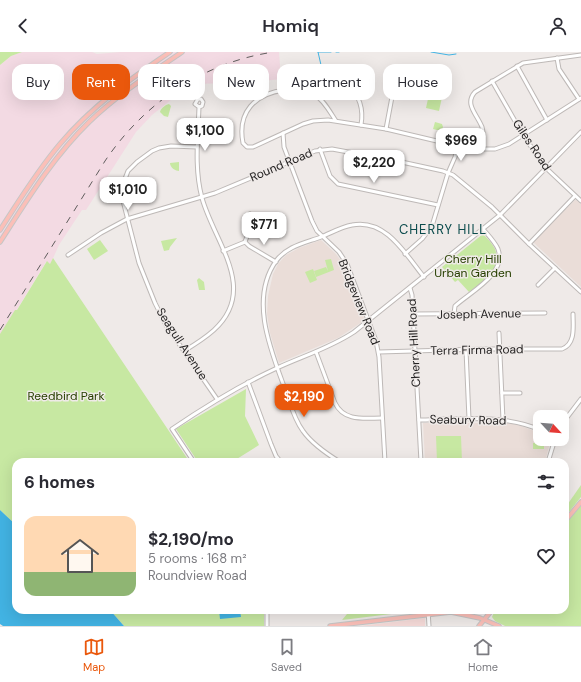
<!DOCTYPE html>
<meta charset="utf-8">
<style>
body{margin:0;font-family:"DM Sans",sans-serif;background:#f7f7f7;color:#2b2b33;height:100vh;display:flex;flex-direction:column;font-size:15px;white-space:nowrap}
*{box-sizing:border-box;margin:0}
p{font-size:13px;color:#7c7c81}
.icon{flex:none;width:22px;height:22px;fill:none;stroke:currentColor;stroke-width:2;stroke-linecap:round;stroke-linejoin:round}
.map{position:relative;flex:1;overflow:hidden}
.details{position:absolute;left:12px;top:406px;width:557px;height:156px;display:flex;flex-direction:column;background:#fff;border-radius:12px;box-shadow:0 4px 16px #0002}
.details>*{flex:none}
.banner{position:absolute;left:12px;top:12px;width:557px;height:36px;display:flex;gap:8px}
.needle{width:26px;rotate:116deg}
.fabs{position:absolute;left:533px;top:358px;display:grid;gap:8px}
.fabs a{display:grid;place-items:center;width:36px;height:36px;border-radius:8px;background:#fff;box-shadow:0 4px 16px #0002;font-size:20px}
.price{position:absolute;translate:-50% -34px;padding:0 9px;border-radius:8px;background:#fff;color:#222;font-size:13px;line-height:26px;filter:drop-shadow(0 1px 2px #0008)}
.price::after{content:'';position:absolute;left:50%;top:24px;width:12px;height:9px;margin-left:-6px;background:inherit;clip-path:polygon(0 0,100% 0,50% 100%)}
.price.active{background:#ea580c;color:#fff}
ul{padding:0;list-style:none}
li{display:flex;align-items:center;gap:12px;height:100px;padding:0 12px}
li span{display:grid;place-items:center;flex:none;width:112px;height:80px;border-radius:12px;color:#555}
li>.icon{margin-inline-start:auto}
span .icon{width:48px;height:48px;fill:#fffc;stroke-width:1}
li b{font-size:17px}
h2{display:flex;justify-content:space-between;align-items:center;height:48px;padding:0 12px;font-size:17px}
.chip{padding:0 14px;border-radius:12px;background:#fff;box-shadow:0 4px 16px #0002;font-size:14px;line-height:36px}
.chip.active{background:#ea580c;color:#fff}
header{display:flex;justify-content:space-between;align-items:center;height:52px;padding:0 12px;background:#fff;font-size:18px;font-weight:600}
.tab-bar{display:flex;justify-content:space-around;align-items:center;height:56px;border-top:1px solid #e1e1e2;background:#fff;font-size:11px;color:#7c7c81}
.tab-bar a{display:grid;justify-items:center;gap:2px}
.tab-bar .active{color:#ea580c}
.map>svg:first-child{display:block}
.built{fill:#eaddd8}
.industrial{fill:#f3dae3}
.medical{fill:#f5dad8}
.green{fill:#c7e8a2}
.water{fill:#42b3e3}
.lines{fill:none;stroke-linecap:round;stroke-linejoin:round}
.stream{stroke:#42b3e3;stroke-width:1}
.minor-casing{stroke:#beb9b7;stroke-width:5}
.major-casing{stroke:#c6c6c6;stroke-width:5.5}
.minor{stroke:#fff;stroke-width:3}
.major{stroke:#fbbfb8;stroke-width:3.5}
.rail{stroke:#605d5d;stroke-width:1;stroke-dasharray:7 7;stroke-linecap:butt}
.labels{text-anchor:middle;stroke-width:3;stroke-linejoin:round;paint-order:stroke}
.street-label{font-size:12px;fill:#252323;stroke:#efeae8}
.park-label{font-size:12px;fill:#273f00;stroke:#efeae8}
.neighbourhood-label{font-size:13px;letter-spacing:1px;fill:#0a4b4c;stroke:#efeae8}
</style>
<header><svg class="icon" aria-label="back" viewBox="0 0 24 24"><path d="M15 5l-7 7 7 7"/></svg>Homiq<svg class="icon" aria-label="person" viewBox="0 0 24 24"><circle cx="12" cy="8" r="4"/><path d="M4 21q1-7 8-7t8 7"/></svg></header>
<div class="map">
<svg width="581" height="574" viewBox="0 0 581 574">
<rect width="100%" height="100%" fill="#efeae8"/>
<!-- built -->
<g class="built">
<path d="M 575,148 L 576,148 L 581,152 L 581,235 L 533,190 Z"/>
<path d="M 321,188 L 336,202 L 344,213 L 365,268 L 338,286 L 279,311 L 270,281 L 267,262 L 268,244 L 273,222 L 278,212 L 286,203 L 299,196 Z"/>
<path d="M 423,371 L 508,371 L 521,374 L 540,381 L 540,387 L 551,387 L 545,410 L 425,410 Z"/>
</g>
<!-- industrial -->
<path class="industrial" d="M 22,0 L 92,0 L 97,2 L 120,0 L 279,0 L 281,27 L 253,30 L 198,32 L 176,44 L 152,63 L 136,80 L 86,158 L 82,158 L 59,193 L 50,213 L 46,210 L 0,285 L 0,13 L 11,4 Z"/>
<!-- medical -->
<path class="medical" d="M 425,566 L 425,574 L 360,574 Z"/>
<!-- green -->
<g class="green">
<path d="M 0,0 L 22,0 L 11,4 L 0,13 Z"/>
<path d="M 431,33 L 444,36 L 439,59 L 426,56 Z"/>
<path d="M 169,52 L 171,54 L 168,65 L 164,64 L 160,60 C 161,56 165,53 169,52 Z"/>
<path d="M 435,70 L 442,72 L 443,75 L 441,79 L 433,77 Z"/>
<path d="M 179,110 L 179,119 C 176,119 170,116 170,111 Z"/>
<path d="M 483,182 C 487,186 492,191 495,197 C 503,217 482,230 469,240 L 458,228 L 455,230 L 442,215 Z"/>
<path d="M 177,186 L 170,195 L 169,198 L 164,199 L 161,189 Z"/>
<path d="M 100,188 L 108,199 L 94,208 L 87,197 Z"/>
<path d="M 53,206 L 189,409 L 16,410 L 16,473 L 0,458 L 0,282 L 15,258 L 17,258 L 47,209 L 50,212 Z"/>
<path d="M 331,207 L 334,218 L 316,225 L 314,219 L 326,215 L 328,219 L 325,208 Z"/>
<path d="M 313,217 L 317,228 L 310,231 L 305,220 Z"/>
<path d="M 199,226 L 204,230 L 205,238 L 199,238 L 197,228 Z"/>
<path d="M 246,337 L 245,364 L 259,393 L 232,410 L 198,410 L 176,377 Z"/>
<path d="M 436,384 L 461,384 L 462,410 L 437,410 Z"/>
<rect x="533" y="391" width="11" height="6"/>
<path d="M 581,433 L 581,445 L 565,465 L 565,456 Z"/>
<path d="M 581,452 L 581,574 L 505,574 L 495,569 L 492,565 L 495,558 L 565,558 L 565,472 Z"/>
<path d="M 110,558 L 264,558 L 264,574 L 124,574 Z"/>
<path d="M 347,558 L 424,558 L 342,568 L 347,562 Z"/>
</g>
<!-- water -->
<g class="water">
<path d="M 0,458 L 16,473 L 16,558 L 110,558 L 124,574 L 3,574 L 0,572 Z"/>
<path d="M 219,558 L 240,558 L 241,565 L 220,567 Z"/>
</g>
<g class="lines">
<!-- stream -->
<g class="stream">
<path d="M 318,0 L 324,26"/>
<path d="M 318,0 L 331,0"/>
<path d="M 336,0 L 339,0"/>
<path d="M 431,0 L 449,3 L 456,2"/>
</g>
<!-- minor casing -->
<g class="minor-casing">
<g id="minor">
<path d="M 557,6 L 559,17 L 579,47"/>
<path d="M 517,14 L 547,68"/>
<path d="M 492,29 L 523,83 L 546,116 L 581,149"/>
<path d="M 349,32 C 359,45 364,56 361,73"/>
<path d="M 336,69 C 330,60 324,48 314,42 C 305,36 295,36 284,38 C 255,42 237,60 243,91 L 247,95 L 253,95 L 303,72 L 313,69 L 328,68 L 386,77 L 458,94 L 477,97 L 495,97 L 509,92 L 581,46"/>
<path d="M 386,77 L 392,45"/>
<path d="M 283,81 L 284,95 L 312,169 L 317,179 L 339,200 L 347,212 L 376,289 L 379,305 L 385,410"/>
<path d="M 197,95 L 171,94 L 159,96 L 152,99 L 137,110 L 128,119 L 123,132 L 122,145 L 139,211 L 155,251 L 166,273 L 217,347"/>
<path d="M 320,97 L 330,124 L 338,132 L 438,153"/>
<path d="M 483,97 C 483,90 484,82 482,75 C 477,62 464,52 475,40 L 523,11 L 581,3"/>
<path d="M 245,190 C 247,182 255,172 254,165 L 250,162 L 246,168 L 253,172"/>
<path d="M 245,190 L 249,194 L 276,210"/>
<path d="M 529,192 L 575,144"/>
<path d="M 223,199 L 245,190"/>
<path d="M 405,202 L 422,187 L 432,174 L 448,121 L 455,105 L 458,94"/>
<path d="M 68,203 L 101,181 L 127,167 L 215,141 L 315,99 L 332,97 L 397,109 L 443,119 L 453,123 L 492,155 L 529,192 L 581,240"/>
<path d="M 538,233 L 555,216"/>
<path d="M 410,236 L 412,243 L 421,410"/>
<path d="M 413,262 L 545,261"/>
<path d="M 454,262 L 455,254 C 470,240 507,222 498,197 C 495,190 488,183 483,177"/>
<path d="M 499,281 L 503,368"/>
<path d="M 466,298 L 469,367"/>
<path d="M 184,299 C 194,293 205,286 214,278 C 259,237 214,190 202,146 C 194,116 198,85 199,55 L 202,54 L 203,50 L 201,47 L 198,47 L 195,52 L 199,55"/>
<path d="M 316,300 L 335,351 C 344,370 365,366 382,366"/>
<path d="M 379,300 L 483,297 L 562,297 C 576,292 573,274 573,262"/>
<path d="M 248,330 L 271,392 L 276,404 L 281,410"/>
<path d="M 502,341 L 520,341"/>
<path d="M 419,368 C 456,367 506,362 540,378"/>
<path d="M 562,372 L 581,347"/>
<path d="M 194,410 L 172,377 C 206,354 240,333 277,316 C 303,304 330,296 354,280 L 500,163 L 581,80"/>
<path d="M 340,410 C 327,402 312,392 303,379 C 294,367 290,351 285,337 C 271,299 249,247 276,209 C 287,194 305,191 321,185 C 331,181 341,175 352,173 C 386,166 406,203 424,225"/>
<path d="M 548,410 L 555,387"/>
<path d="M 428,558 L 429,574"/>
<path d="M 267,574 L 267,558"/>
</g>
</g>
<!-- major casing -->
<g class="major-casing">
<g id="major">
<path d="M 0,178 C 19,149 37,119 60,92 C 91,55 130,27 170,0"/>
<path d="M 0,190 C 27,148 53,105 89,70 C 117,43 150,22 182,0"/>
<path d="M 565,469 L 581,450"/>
<path d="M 330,574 L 451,560 L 480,566 L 499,574"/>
<path d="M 479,574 L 492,558"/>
</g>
</g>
<!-- minor -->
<use href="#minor" class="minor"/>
<!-- major -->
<use href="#major" class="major"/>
<!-- rail -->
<path class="rail" d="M 0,278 L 105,109 C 144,51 204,10 274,0"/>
</g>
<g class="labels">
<!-- street labels -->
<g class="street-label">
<text transform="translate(532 93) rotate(56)" y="4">Giles Road</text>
<text transform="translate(281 113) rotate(-23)" y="4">Round Road</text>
<text transform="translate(359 250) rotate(68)" y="4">Bridgeview Road</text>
<text transform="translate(479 262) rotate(-1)" y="4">Joseph Avenue</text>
<text transform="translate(414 291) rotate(-93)" y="4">Cherry Hill Road</text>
<text transform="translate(182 292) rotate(57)" y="4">Seagull Avenue</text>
<text transform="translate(477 298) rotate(-1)" y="4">Terra Firma Road</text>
<text transform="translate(468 368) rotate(1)" y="4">Seabury Road</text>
</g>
<!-- park labels -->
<g class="park-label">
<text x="473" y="211">Cherry Hill<tspan x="473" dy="14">Urban Garden</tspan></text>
<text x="66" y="348">Reedbird Park</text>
</g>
<!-- neighbourhood labels -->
<g class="neighbourhood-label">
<text x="443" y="182">CHERRY HILL</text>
</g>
</g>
</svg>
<div class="fabs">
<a><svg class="needle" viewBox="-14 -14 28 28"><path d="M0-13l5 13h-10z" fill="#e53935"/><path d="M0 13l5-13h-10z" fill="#7c7c81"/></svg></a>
</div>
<b class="price" style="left:205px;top:100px">$1,100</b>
<b class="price" style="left:461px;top:110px">$969</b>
<b class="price" style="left:374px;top:132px">$2,220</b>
<b class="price" style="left:128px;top:159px">$1,010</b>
<b class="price" style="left:264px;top:194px">$771</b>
<b class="price active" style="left:304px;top:366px">$2,190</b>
<div class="banner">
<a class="chip">Buy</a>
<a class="chip active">Rent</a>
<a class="chip">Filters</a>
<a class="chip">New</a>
<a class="chip">Apartment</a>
<a class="chip">House</a>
</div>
<section class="details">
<h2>6 homes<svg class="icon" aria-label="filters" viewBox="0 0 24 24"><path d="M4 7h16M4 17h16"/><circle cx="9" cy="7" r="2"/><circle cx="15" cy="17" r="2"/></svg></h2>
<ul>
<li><span style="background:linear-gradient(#ffd9b3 70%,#8fb573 0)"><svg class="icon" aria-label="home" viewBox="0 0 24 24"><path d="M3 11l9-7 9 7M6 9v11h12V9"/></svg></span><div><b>$2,190/mo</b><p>5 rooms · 168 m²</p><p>Roundview Road</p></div><svg class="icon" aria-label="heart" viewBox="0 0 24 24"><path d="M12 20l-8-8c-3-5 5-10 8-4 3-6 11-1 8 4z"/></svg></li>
</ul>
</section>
</div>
<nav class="tab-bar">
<a class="active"><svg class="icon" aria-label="map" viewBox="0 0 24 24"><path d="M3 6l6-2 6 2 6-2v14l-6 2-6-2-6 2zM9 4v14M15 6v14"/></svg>Map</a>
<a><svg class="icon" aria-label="saved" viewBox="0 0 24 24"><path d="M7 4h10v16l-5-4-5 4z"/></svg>Saved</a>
<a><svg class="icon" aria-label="home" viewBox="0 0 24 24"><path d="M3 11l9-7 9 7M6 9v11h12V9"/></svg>Home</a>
</nav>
